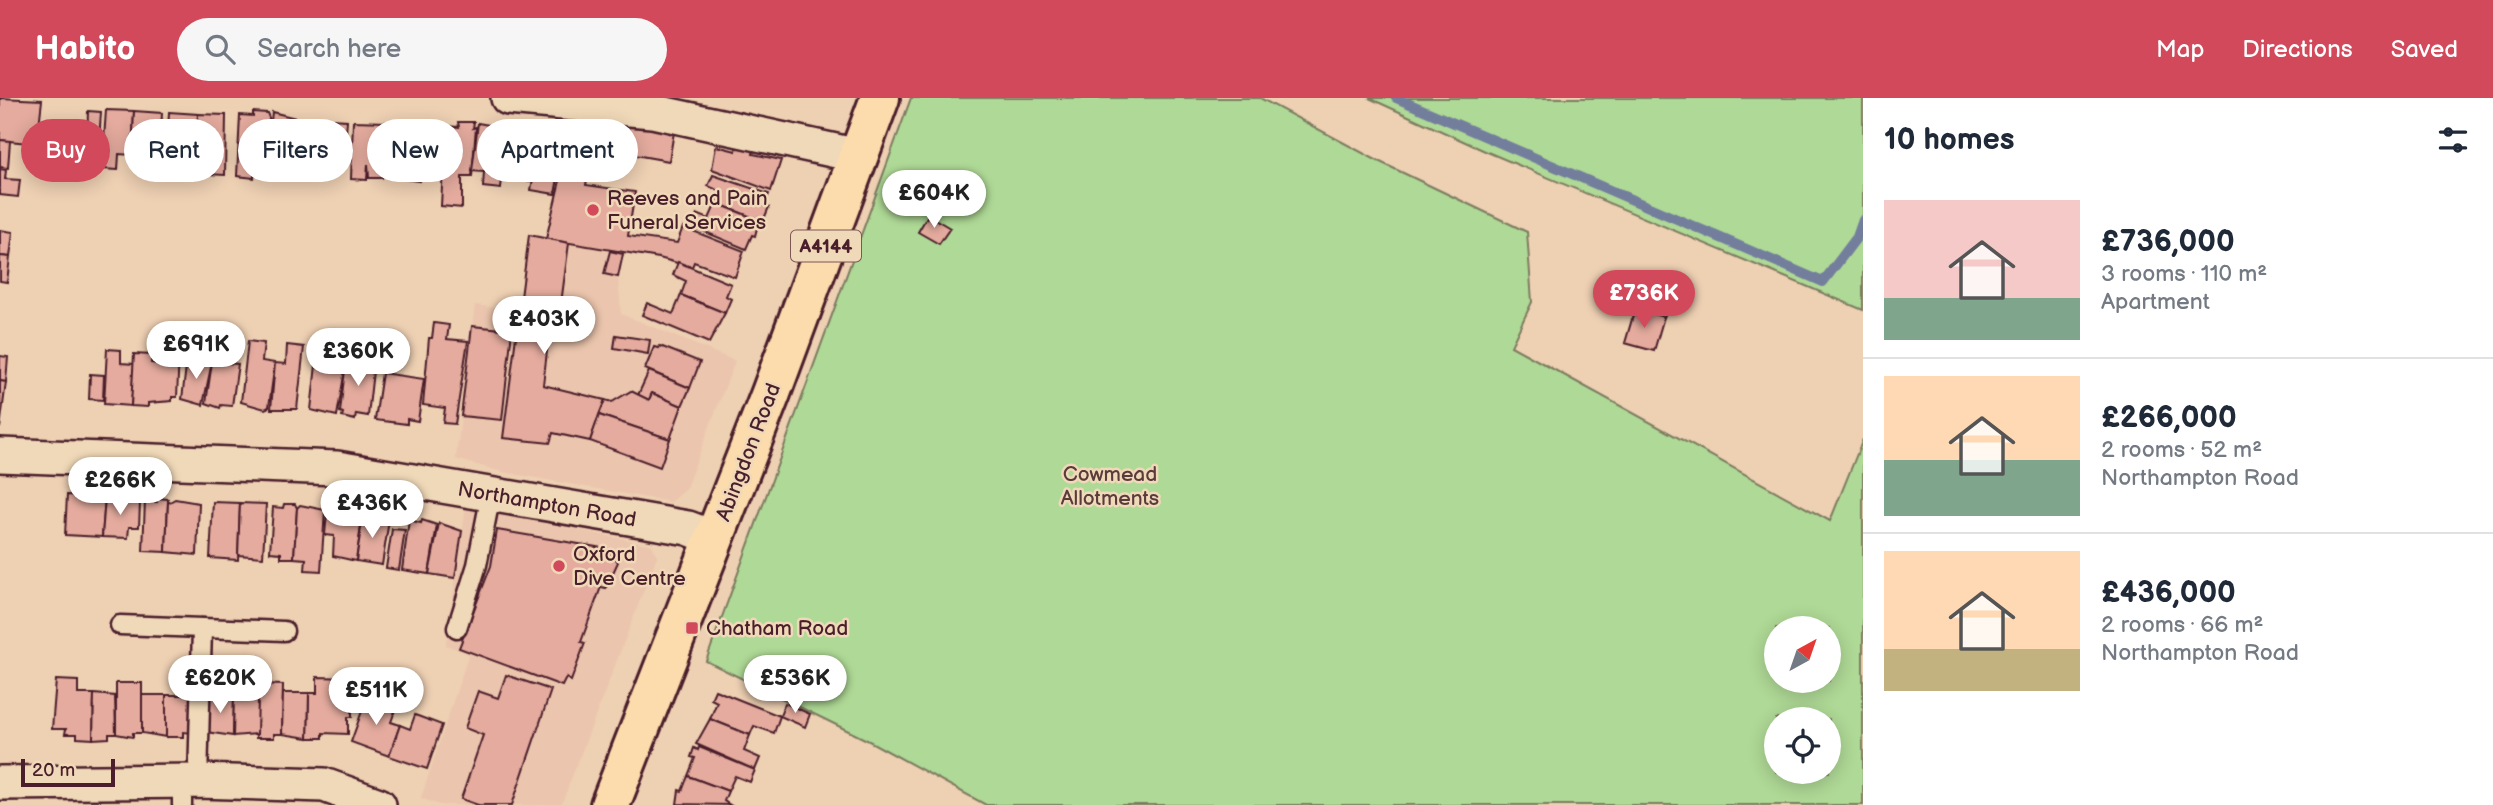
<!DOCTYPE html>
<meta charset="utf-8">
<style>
body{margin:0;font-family:"Balsamiq Sans",sans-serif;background:#f6f6f7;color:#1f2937;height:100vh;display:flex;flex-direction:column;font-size:26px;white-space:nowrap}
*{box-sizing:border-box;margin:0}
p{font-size:23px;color:#747a83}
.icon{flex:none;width:38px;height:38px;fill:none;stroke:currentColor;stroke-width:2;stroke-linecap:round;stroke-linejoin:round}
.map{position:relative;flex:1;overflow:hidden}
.sheet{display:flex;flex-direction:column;background:#fff;width:630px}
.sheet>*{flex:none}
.banner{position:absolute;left:21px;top:21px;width:665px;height:63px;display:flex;gap:14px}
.needle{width:46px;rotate:40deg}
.buttons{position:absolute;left:1764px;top:518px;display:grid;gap:14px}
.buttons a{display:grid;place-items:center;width:77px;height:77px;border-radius:50%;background:#fff;box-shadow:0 4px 18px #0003;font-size:35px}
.scale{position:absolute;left:21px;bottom:18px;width:94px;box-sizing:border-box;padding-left:7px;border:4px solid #4a1f2b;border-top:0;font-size:19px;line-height:24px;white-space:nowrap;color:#4a1f2b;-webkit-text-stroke:5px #f0d9b8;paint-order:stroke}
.price{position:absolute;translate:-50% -60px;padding:0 16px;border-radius:24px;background:#fff;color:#222;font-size:23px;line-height:46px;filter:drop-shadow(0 2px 4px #0008)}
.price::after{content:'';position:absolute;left:50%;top:42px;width:21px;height:16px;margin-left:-10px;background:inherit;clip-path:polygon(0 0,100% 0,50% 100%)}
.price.active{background:#d1495b;color:#fff}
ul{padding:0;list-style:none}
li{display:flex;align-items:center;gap:21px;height:175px;padding:0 21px}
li+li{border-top:2px solid #e0e1e3}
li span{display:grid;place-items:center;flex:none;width:196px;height:140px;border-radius:0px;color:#555}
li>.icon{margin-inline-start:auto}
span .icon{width:84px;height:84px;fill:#fffc;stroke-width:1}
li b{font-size:30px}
h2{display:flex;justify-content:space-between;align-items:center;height:84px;padding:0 21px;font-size:30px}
.tag{padding:0 24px;border-radius:32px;background:#fff;box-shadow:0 4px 18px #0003;font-size:24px;line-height:63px}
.tag.active{background:#d1495b;color:#fff}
header{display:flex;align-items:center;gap:42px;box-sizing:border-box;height:98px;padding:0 35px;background:#d1495b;color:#fff}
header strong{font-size:33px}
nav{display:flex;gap:38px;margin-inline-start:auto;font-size:24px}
.search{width:490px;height:63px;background:#f6f6f7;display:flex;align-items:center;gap:18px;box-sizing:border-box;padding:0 24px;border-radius:38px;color:#747a83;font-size:26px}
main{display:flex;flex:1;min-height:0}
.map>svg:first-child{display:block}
.built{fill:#ebc5ad}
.green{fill:#afd996;stroke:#7c7c60;stroke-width:2;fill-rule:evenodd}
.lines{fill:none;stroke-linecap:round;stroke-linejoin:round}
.stream{stroke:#737e9d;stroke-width:10}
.building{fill:#e4ab9e;stroke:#4a1f2b;stroke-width:2}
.service-casing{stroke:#4a1f2b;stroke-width:23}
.minor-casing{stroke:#4a1f2b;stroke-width:38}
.primary-casing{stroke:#4a1f2b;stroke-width:44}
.service{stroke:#f0d9b8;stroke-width:18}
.minor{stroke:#f0d9b8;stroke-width:33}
.primary{stroke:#fcdcac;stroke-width:38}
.poi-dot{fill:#d1495b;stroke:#f0d9b8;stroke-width:2.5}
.labels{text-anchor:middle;stroke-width:5;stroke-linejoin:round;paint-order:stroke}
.shield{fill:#f0d9b8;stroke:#7c5755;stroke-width:2}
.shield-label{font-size:19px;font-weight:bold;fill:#4a1f2b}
.poi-label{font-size:21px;fill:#4a1f2b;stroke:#f0d9b8;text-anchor:start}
.street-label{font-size:21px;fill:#4a1f2b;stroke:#f0d9b8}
.park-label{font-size:21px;fill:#593b3b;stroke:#f0d9b8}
</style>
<header>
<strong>Habito</strong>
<div class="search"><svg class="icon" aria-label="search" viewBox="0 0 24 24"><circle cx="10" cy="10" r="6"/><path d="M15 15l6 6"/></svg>Search here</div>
<nav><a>Map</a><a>Directions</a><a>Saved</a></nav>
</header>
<main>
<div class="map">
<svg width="1863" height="707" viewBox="0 0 1863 707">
<rect width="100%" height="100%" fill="#eed0b3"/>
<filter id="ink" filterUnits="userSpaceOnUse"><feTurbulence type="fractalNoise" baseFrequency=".0143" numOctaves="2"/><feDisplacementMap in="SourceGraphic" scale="14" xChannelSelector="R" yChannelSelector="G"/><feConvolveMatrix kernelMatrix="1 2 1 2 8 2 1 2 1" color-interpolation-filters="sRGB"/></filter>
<g filter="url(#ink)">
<!-- built -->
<g class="built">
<path d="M 529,137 L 623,156 L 618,179 L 621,216 L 735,263 L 685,392 L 671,404 L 503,374 L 456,361 L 475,207 L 520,213 Z"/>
<path d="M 466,409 L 652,447 L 657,458 L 561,707 L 440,707 L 421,700 L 469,556 L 446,547 Z"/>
</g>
<!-- green -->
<g class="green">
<path d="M 911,0 L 1260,0 L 1376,62 L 1527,134 L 1532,204 L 1511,248 L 1830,423 L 1863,341 L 1863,707 L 986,707 L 869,643 L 706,563 ZM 1776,530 L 1829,530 L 1829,583 L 1776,583 ZM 1776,621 L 1829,621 L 1829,674 L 1776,674 Z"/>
<path d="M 1369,0 L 1863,0 L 1863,212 L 1485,53 Z"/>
</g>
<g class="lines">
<!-- stream -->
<path class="stream" d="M 1396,0 L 1823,184 L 1857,139 L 1863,122"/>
</g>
<!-- building -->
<g class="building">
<path d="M 0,0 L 42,2 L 37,46 L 0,42 Z"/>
<path d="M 106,12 L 134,13 L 132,57 L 119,56 L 118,72 L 102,71 Z"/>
<path d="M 88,13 L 101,14 L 99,43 L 87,42 Z"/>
<path d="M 134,13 L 162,15 L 159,73 L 142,72 L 142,58 L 132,57 Z"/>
<path d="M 169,14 L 198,16 L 195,75 L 166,74 Z"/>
<path d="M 253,14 L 267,15 L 269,20 L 266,63 L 255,63 L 254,80 L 237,78 L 240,17 L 253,18 Z"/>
<path d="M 272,14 L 300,21 L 295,80 L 265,78 Z"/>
<path d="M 198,16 L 226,17 L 225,77 L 207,76 L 207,61 L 196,60 Z"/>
<path d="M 315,20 L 347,22 L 344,65 L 327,64 L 326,78 L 312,77 Z"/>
<path d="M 606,21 L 674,34 L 669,63 L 601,51 Z"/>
<path d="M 353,23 L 387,24 L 386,67 L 383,67 L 382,80 L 369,80 L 368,66 L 367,82 L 351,81 Z"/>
<path d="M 408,23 L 440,26 L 438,70 L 420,69 L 419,83 L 404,81 L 406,56 L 393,55 L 395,34 L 407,35 Z"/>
<path d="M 458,24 L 474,24 L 473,30 L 476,29 L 472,79 L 462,79 L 462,110 L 441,108 L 445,28 L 459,29 Z"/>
<path d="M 478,25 L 506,30 L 501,91 L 483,89 L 484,74 L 472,73 Z"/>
<path d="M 521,32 L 541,35 L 530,83 L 507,80 L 513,37 L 520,38 Z"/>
<path d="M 541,35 L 559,37 L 557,52 L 563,54 L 555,96 L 531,92 Z"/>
<path d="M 0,42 L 10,43 L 8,70 L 0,69 Z"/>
<path d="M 569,45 L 593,50 L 586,87 L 635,94 L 628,138 L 677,145 L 683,129 L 744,153 L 735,179 L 694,164 L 692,169 L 659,160 L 546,141 Z"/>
<path d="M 737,46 L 755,49 L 753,56 L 781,62 L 771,93 L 712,71 L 716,48 L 736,53 Z"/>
<path d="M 0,71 L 6,72 L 5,81 L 20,82 L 18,99 L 0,97 Z"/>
<path d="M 713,77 L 769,96 L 764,107 L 769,109 L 764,121 L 759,119 L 759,122 L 716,105 L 720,93 L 708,88 Z"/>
<path d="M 716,105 L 759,122 L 755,138 L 752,137 L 746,151 L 693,129 L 697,116 L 709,121 Z"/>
<path d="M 928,117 L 950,130 L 939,146 L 918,134 Z"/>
<path d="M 0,132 L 13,134 L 10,159 L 0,158 Z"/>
<path d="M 529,137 L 569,145 L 559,221 L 551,220 L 543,287 L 605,302 L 590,343 L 553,335 L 550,345 L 503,340 Z"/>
<path d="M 610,153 L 623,156 L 618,179 L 604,176 Z"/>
<path d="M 0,158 L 10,159 L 7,184 L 0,183 Z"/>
<path d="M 678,164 L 731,186 L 726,198 L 731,201 L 725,215 L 681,197 L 686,183 L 673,177 Z"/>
<path d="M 1650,181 L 1676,192 L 1664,219 L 1635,211 Z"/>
<path d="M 681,197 L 725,215 L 709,245 L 642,217 L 647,205 L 673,216 Z"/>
<path d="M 1635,211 L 1664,219 L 1654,253 L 1625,245 Z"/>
<path d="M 434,225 L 449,227 L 447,241 L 468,243 L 455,326 L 443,325 L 445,310 L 423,307 L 429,240 L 432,240 Z"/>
<path d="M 472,228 L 512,232 L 502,322 L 461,318 Z"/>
<path d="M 616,237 L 650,242 L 648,256 L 614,250 Z"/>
<path d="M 248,243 L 264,245 L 262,263 L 275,265 L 269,309 L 265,311 L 241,304 Z"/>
<path d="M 287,247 L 304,249 L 297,311 L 271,311 L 275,265 L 286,266 Z"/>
<path d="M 660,248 L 700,264 L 690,290 L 645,271 L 654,249 L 659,250 Z"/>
<path d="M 318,249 L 335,251 L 333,270 L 345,272 L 337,318 L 311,312 Z"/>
<path d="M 107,251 L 121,252 L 121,265 L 134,266 L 131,308 L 104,306 Z"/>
<path d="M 159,253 L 179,255 L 177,299 L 172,299 L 172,303 L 148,305 L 148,309 L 131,308 L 134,256 L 152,257 L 151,265 L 158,266 Z"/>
<path d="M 359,253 L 375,255 L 368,318 L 356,316 L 355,322 L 342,319 L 343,315 L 340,314 L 345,272 L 357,273 Z"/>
<path d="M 0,258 L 8,259 L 6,284 L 0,283 Z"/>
<path d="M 187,261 L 212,264 L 203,307 L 182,301 Z"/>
<path d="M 212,264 L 238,266 L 232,308 L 221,307 L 220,310 L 206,305 Z"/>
<path d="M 649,273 L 690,290 L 682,308 L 652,295 L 649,302 L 638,297 Z"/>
<path d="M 382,275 L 424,281 L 418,323 L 407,321 L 407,326 L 375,322 Z"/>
<path d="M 90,276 L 104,277 L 103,302 L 89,301 Z"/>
<path d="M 0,283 L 6,284 L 0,330 Z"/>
<path d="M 631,293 L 649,302 L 652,295 L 682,308 L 670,341 L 599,317 L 605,302 L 612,304 Z"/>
<path d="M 599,317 L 670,341 L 660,369 L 590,343 Z"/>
<path d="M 91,395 L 105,399 L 102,439 L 65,437 L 67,397 L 91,398 Z"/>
<path d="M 108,397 L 130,401 L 130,405 L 140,405 L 139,429 L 129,429 L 128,440 L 102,439 L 105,399 Z"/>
<path d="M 157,400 L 168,401 L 166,454 L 143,453 L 145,403 L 157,404 Z"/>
<path d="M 175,401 L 199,405 L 197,457 L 166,454 L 168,405 Z"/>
<path d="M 213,404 L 240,405 L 238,462 L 210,460 Z"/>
<path d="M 240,405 L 266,406 L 263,459 L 238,457 Z"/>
<path d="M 284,406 L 295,406 L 297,410 L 294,460 L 281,460 L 281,455 L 270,454 L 273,409 L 283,410 Z"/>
<path d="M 300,407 L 325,412 L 321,473 L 305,472 L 306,461 L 294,460 L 297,410 Z"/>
<path d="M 338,412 L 363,414 L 356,463 L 333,458 L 334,438 L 325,437 L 327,415 L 337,416 Z"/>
<path d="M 366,415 L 389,422 L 382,467 L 356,463 L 363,417 Z"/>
<path d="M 409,422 L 421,425 L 422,422 L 437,427 L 429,476 L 402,472 Z"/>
<path d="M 439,425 L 462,433 L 455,480 L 429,476 Z"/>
<path d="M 392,431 L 405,432 L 399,472 L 386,470 Z"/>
<path d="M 497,432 L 608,451 L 618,464 L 606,490 L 601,489 L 581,544 L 585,545 L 571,583 L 566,580 L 562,588 L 459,550 L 491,468 Z"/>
<path d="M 506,577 L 551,592 L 512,707 L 478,707 L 461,701 L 483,637 L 465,630 L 478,593 L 498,600 Z"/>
<path d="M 317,579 L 352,580 L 352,619 L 348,619 L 348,636 L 323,635 L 323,640 L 308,640 L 309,595 L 317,595 Z"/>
<path d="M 56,582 L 78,583 L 78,596 L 94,596 L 93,641 L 77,640 L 77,636 L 65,636 L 66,631 L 52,631 Z"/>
<path d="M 116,585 L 142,585 L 142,635 L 133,635 L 133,639 L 116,636 Z"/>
<path d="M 258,586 L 283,587 L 282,636 L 274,636 L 274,640 L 256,640 Z"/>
<path d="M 715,592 L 780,618 L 774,635 L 754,628 L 750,637 L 710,621 L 717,604 L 711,601 Z"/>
<path d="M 283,595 L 309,595 L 308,640 L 282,636 Z"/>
<path d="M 94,596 L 115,598 L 116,636 L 109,636 L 109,640 L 93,641 Z"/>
<path d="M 142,597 L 166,597 L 166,639 L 142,635 Z"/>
<path d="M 166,597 L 194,597 L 194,635 L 183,634 L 183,639 L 166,639 Z"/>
<path d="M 206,597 L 234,598 L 233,638 L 206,634 Z"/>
<path d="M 234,598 L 258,599 L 257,636 L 233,638 Z"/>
<path d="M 367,599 L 396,610 L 391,624 L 400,627 L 389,658 L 351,644 Z"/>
<path d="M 785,605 L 810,616 L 805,629 L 780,618 Z"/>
<path d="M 415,617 L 442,627 L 427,671 L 389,658 L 400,627 L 410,631 Z"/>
<path d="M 710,621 L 750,637 L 744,653 L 760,660 L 755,672 L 696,646 Z"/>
<path d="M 699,649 L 755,672 L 750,684 L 735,678 L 728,693 L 688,678 L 695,660 L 691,659 L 694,650 L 698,652 Z"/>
<path d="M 688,678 L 728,693 L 724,703 L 730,707 L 677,706 L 679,692 L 682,693 Z"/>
</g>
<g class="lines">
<!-- service casing -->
<g class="service-casing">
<g id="service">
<path d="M 120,527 L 284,533"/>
<path d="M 457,530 L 477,467 L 491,396"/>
<path d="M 198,683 L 202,530"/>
<path d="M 182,707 L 182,683"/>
</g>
</g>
<!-- minor casing -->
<g class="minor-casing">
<g id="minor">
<path d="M 508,0 L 652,13 L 859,58"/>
<path d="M 0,357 L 337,370 L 688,430 L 714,440"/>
<path d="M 0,685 L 198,683 L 324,687 L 379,707"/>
</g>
</g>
<!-- primary casing -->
<g class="primary-casing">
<path id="primary" d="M 610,707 L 771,295 L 880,0"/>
</g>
<!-- service -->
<use href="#service" class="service"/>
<!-- minor -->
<use href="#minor" class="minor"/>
<!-- primary -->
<use href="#primary" class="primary"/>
</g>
</g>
<!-- markers -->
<g class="poi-dot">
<circle cx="593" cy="112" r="7"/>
<circle cx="559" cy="468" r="7"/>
<rect x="685" y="523" width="14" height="14" rx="3.5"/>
</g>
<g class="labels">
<!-- shield labels -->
<rect class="shield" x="791" y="132.5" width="70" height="31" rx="5"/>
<g class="shield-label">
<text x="826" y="155">A4144</text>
</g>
<!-- poi labels -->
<g class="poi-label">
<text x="607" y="107">Reeves and Pain<tspan x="607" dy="24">Funeral Services</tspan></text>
<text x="573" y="463">Oxford<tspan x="573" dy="24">Dive Centre</tspan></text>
<text x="706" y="537">Chatham Road</text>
</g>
<!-- street labels -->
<g class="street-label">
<text transform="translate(748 354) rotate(-69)" y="7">Abingdon Road</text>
<text transform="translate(547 406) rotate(10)" y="7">Northampton Road</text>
</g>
<!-- park labels -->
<g class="park-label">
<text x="1110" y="383">Cowmead<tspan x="1110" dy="24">Allotments</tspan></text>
</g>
</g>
</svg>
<div class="buttons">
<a><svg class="needle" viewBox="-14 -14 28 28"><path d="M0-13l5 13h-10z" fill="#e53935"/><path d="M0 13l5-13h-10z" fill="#747a83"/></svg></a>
<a><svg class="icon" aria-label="locate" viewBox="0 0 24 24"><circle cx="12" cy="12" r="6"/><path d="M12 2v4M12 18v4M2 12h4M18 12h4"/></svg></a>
</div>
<div class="scale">20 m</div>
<b class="price" style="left:934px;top:132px">£604K</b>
<b class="price active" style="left:1644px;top:232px">£736K</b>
<b class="price" style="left:544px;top:258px">£403K</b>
<b class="price" style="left:196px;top:283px">£691K</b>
<b class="price" style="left:358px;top:290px">£360K</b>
<b class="price" style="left:120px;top:419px">£266K</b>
<b class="price" style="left:372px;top:442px">£436K</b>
<b class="price" style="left:220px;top:617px">£620K</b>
<b class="price" style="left:795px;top:617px">£536K</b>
<b class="price" style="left:376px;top:629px">£511K</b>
<div class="banner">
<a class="tag active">Buy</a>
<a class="tag">Rent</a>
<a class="tag">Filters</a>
<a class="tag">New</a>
<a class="tag">Apartment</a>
</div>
</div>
<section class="sheet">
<h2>10 homes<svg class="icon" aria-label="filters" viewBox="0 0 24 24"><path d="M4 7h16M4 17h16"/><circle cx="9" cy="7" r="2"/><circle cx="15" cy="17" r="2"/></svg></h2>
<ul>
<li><span style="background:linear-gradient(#f6c9c9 70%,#7fa58c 0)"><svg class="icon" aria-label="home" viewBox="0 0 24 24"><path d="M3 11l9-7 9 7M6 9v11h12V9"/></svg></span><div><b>£736,000</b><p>3 rooms · 110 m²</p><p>Apartment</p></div></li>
<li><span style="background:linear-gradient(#ffd9b3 60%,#7fa58c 0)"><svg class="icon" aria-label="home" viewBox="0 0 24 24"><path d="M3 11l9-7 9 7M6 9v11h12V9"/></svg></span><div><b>£266,000</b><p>2 rooms · 52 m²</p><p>Northampton Road</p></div></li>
<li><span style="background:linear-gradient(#ffd9b3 70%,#c2b280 0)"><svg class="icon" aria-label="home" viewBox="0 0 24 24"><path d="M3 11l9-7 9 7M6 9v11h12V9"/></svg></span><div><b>£436,000</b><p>2 rooms · 66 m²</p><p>Northampton Road</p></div></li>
</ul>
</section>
</main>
